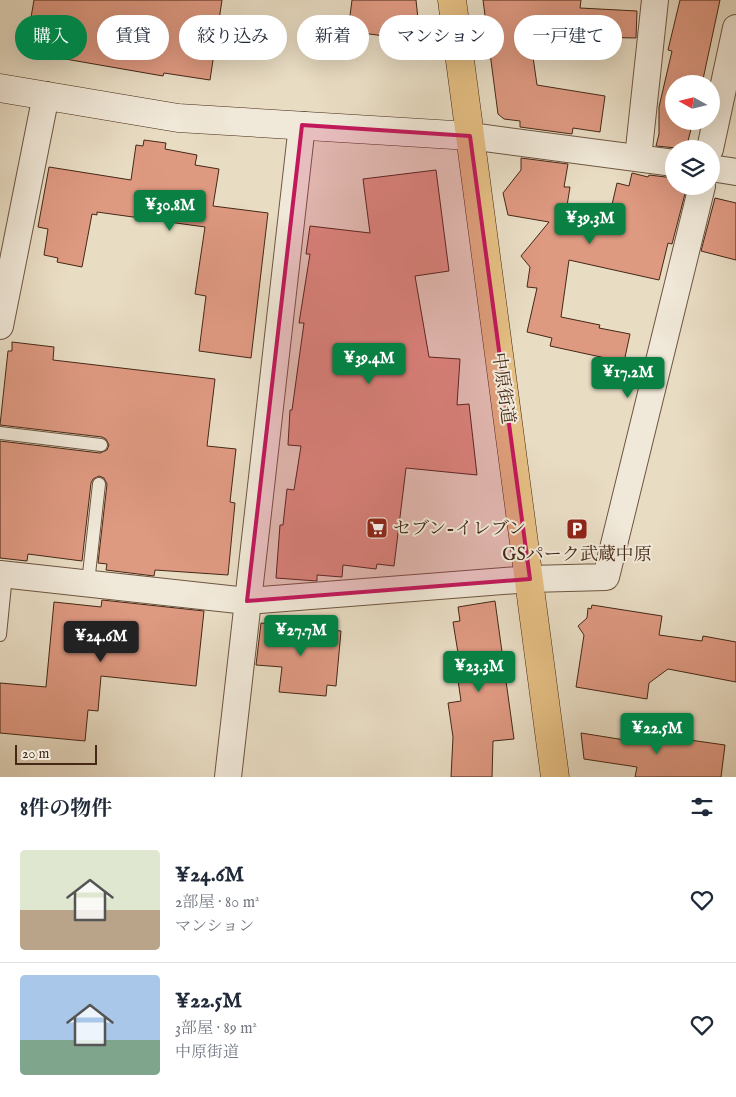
<!DOCTYPE html>
<html lang="ja">
<meta charset="utf-8">
<style>
body{margin:0;font-family:"IM FELL English","Noto Serif JP",serif;background:#f2f2f3;color:#1f2937;height:100vh;display:flex;flex-direction:column;font-size:19px;white-space:nowrap}
*{box-sizing:border-box;margin:0}
p{font-size:16px;color:#747a83}
.icon{flex:none;width:28px;height:28px;fill:none;stroke:currentColor;stroke-width:2;stroke-linecap:round;stroke-linejoin:round}
.map{position:relative;height:777px;overflow:hidden}
.side{display:flex;flex-direction:column;background:#fff;flex:1}
.side>*{flex:none}
.guide{position:absolute;left:15px;top:15px;width:706px;height:45px;display:flex;gap:10px}
.needle{width:32px;rotate:278deg}
.tools{position:absolute;left:665px;top:75px;display:grid;gap:10px}
.tools a{display:grid;place-items:center;width:55px;height:55px;border-radius:50%;background:#fff;box-shadow:0 5px 20px #0002;font-size:25px}
.scale{position:absolute;left:15px;bottom:12px;width:82px;box-sizing:border-box;padding-left:5px;border:2px solid #452816;border-top:0;font-size:14px;line-height:18px;white-space:nowrap;color:#452816;-webkit-text-stroke:4px #f0e8d8;paint-order:stroke}
.price{position:absolute;translate:-50% -42px;padding:0 11px;border-radius:5px;background:#0b8043;color:#fff;font-size:16px;line-height:32px;filter:drop-shadow(0 1px 2px #0008)}
.price::after{content:'';position:absolute;left:50%;top:30px;width:15px;height:11px;margin-left:-8px;background:inherit;clip-path:polygon(0 0,100% 0,50% 100%)}
.price.on{background:#222;color:#fff}
ul{padding:0;list-style:none}
li{display:flex;align-items:center;gap:15px;height:125px;padding:0 20px}
li+li{border-top:1px solid #e0e1e3}
li span{display:grid;place-items:center;flex:none;width:140px;height:100px;border-radius:5px;color:#555}
li>.icon{margin-inline-start:auto}
span .icon{width:60px;height:60px;fill:#fffc;stroke-width:1}
li b{font-size:21px}
h2{display:flex;justify-content:space-between;align-items:center;height:60px;padding:0 20px;font-size:21px}
.pill{padding:0 18px;border-radius:22px;background:#fff;box-shadow:0 5px 20px #0002;font-size:18px;line-height:45px}
.pill.on{background:#0b8043;color:#fff}
.map>svg:first-child{display:block}
.building{fill:#de9981;stroke:#452816}
.lines{fill:none;stroke-linecap:round;stroke-linejoin:round}
.lane-casing{stroke:#6e5541;stroke-width:14}
.street-casing{stroke:#6e5541;stroke-width:28}
.secondary-casing{stroke:#452816;stroke-width:29}
.primary-casing{stroke:#452816;stroke-width:29}
.lane{stroke:#f0e8d8;stroke-width:12}
.street{stroke:#f0e8d8;stroke-width:26}
.secondary{stroke:#f0e8d8;stroke-width:28}
.primary{stroke:#e4be82;stroke-width:28}
.marked{fill:#c2185b;fill-opacity:0.2;stroke:#c2185b;stroke-width:4;stroke-linejoin:round}
.labels{text-anchor:middle;stroke-width:4;stroke-linejoin:round;paint-order:stroke}
.street-label{font-size:18px;fill:#452816;stroke:#f0e8d8}
.poi-label{font-size:18px;fill:#452816;stroke:#f0e8d8;text-anchor:start}
</style>
<div class="map">
<svg width="736" height="777" viewBox="0 0 736 777">
<rect width="100%" height="100%" fill="#e8dcc3"/>
<filter id="stains"><feTurbulence type="fractalNoise" baseFrequency=".004" numOctaves="4"/><feColorMatrix values="0 0 0 0 .2 0 0 0 0 .09 0 0 0 0 .02 0 0 0 .5 -.17"/></filter>
<radialGradient id="worn" r=".72"><stop offset=".6" stop-color="#630" stop-opacity="0"/><stop offset="1" stop-color="#630" stop-opacity=".3"/></radialGradient>
<!-- building -->
<g class="building">
<path d="M 34,0 L 222,0 L 210,80 L 164,73 L 163,76 L 25,52 Z"/>
<path d="M 352,0 L 416,0 L 420,38 L 385,33 L 384,36 L 348,31 Z"/>
<path d="M 483,0 L 581,0 L 580,8 L 637,11 L 636,38 L 592,37 L 592,39 L 530,36 L 537,85 L 605,96 L 600,132 L 573,128 L 572,134 L 520,127 L 520,121 L 504,119 L 498,114 Z"/>
<path d="M 680,0 L 720,0 L 702,84 L 674,84 L 674,121 L 693,121 L 686,149 L 656,146 L 659,134 L 659,107 L 672,51 L 668,50 Z"/>
<path d="M 144,140 L 166,143 L 165,149 L 197,155 L 195,165 L 219,169 L 213,206 L 268,213 L 251,358 L 199,351 L 206,296 L 195,294 L 205,227 L 97,212 L 97,215 L 92,214 L 82,267 L 57,262 L 58,258 L 44,255 L 48,229 L 38,227 L 49,167 L 131,180 L 136,145 L 143,146 Z"/>
<path d="M 521,158 L 568,164 L 564,187 L 570,187 L 567,206 L 611,209 L 617,183 L 629,186 L 632,173 L 648,177 L 649,175 L 674,178 L 674,186 L 686,190 L 672,244 L 668,243 L 659,280 L 569,260 L 561,317 L 600,325 L 599,328 L 630,334 L 624,362 L 550,346 L 552,338 L 527,332 L 537,288 L 527,287 L 530,267 L 521,256 L 549,222 L 508,215 L 503,193 L 521,170 Z"/>
<path d="M 436,170 L 449,271 L 415,276 L 429,357 L 460,359 L 457,405 L 469,404 L 477,475 L 406,468 L 394,566 L 377,564 L 376,569 L 343,565 L 342,577 L 317,575 L 317,581 L 276,578 L 280,525 L 283,525 L 287,489 L 294,490 L 301,446 L 288,445 L 290,410 L 292,410 L 304,323 L 299,323 L 310,254 L 306,254 L 310,226 L 370,233 L 363,179 Z"/>
<path d="M 715,198 L 736,203 L 736,260 L 701,251 Z"/>
<path d="M 12,342 L 54,347 L 53,360 L 215,379 L 207,446 L 236,449 L 230,502 L 235,503 L 228,575 L 155,570 L 154,576 L 106,570 L 107,564 L 98,563 L 107,484 L 104,478 L 99,476 L 93,479 L 91,483 L 82,561 L 28,554 L 27,561 L 0,558 L 0,441 L 100,453 L 107,450 L 109,445 L 106,439 L 102,437 L 0,425 L 8,351 L 12,351 Z"/>
<path d="M 102,600 L 204,611 L 196,686 L 101,676 L 98,711 L 88,710 L 85,741 L 0,733 L 0,683 L 46,687 L 54,602 L 101,607 Z"/>
<path d="M 495,601 L 514,739 L 493,741 L 492,777 L 451,777 L 453,737 L 448,703 L 461,701 L 455,660 L 459,659 L 453,622 L 460,621 L 458,607 Z"/>
<path d="M 592,605 L 662,616 L 659,635 L 702,641 L 703,636 L 736,642 L 736,682 L 668,669 L 649,683 L 647,699 L 576,687 L 584,635 L 578,626 L 587,618 L 588,608 L 591,609 Z"/>
<path d="M 261,623 L 341,631 L 336,686 L 327,685 L 326,696 L 279,692 L 282,667 L 256,665 Z"/>
<path d="M 626,731 L 725,745 L 721,777 L 635,777 L 637,767 L 584,759 L 581,733 L 625,740 Z"/>
</g>
<g class="lines">
<!-- lane casing -->
<g class="lane-casing">
<g id="lane">
<path d="M 0,433 L 101,445"/>
<path d="M 88,583 L 99,484"/>
<path d="M 0,635 L 6,575"/>
</g>
</g>
<!-- street casing -->
<g class="street-casing">
<g id="street">
<path d="M 470,136 L 674,163"/>
<path d="M 710,149 L 736,28"/>
<path d="M 638,158 L 655,0"/>
<path d="M 711,168 L 736,172"/>
<path d="M 0,326 L 46,95"/>
<path d="M 0,574 L 247,601 L 530,579 L 606,577 L 702,186"/>
<path d="M 228,777 L 302,125"/>
</g>
</g>
<!-- secondary casing -->
<g class="secondary-casing">
<path id="secondary" d="M 0,88 L 178,118 L 470,136"/>
</g>
<!-- primary casing -->
<g class="primary-casing">
<path id="primary" d="M 452,0 L 555,777"/>
</g>
<!-- lane -->
<use href="#lane" class="lane"/>
<!-- street -->
<use href="#street" class="street"/>
<!-- secondary -->
<use href="#secondary" class="secondary"/>
<!-- primary -->
<use href="#primary" class="primary"/>
</g>
<!-- marked area -->
<path class="marked" d="M 302,125 L 470,136 L 530,579 L 247,601 Z"/>
<!-- icons -->
<defs>
<g id="supermarket-square" transform="scale(1.125)"><rect x="-9" y="-9" width="18" height="18" rx="4" fill="#8f2418" stroke="#f0e8d8"/><path d="M-6-5.5h2.5l.6 2H6L4.5 2H-2.5L-4.4-4H-6ZM-1.5 3.2a1.3 1.3 0 1 0 .1 0ZM3 3.2a1.3 1.3 0 1 0 .1 0Z" fill="#fff"/></g>
<g id="parking-square" transform="scale(1.125)"><rect x="-9" y="-9" width="18" height="18" rx="4" fill="#8f2418" stroke="#f0e8d8"/><path d="M-3.5-5.5H1a3.5 3.5 0 0 1 0 7H-1V5.5H-3.5ZM-1-3.4V-.6H.8a1.4 1.4 0 0 0 0-2.8Z" fill="#fff"/></g>
</defs>
<g fill-rule="evenodd">
<use href="#supermarket-square" x="377" y="528"/>
<use href="#parking-square" x="577" y="529"/>
</g>
<g class="labels">
<!-- street labels -->
<g class="street-label">
<text transform="translate(504 388) rotate(82)" y="6">中原街道</text>
</g>
<!-- poi labels -->
<g class="poi-label">
<text x="393" y="534">セブン-イレブン</text>
<text x="577" y="560" text-anchor="middle">GSパーク武蔵中原</text>
</g>
</g>
<rect width="100%" height="100%" filter="url(#stains)"/>
<rect width="100%" height="100%" fill="url(#worn)"/>
</svg>
<div class="tools">
<a><svg class="needle" viewBox="-14 -14 28 28"><path d="M0-13l5 13h-10z" fill="#e53935"/><path d="M0 13l5-13h-10z" fill="#747a83"/></svg></a>
<a><svg class="icon" aria-label="layers" viewBox="0 0 24 24"><path d="M12 4l9 5-9 5-9-5zM3 14l9 5 9-5"/></svg></a>
</div>
<div class="scale">20 m</div>
<b class="price" style="left:170px;top:232px">¥30.8M</b>
<b class="price" style="left:590px;top:245px">¥39.3M</b>
<b class="price" style="left:369px;top:385px">¥39.4M</b>
<b class="price" style="left:628px;top:399px">¥17.2M</b>
<b class="price" style="left:301px;top:657px">¥27.7M</b>
<b class="price on" style="left:101px;top:663px">¥24.6M</b>
<b class="price" style="left:479px;top:693px">¥23.3M</b>
<b class="price" style="left:657px;top:755px">¥22.5M</b>
<div class="guide">
<a class="pill on">購入</a>
<a class="pill">賃貸</a>
<a class="pill">絞り込み</a>
<a class="pill">新着</a>
<a class="pill">マンション</a>
<a class="pill">一戸建て</a>
</div>
</div>
<section class="side">
<h2>8件の物件<svg class="icon" aria-label="filters" viewBox="0 0 24 24"><path d="M4 7h16M4 17h16"/><circle cx="9" cy="7" r="2"/><circle cx="15" cy="17" r="2"/></svg></h2>
<ul>
<li><span style="background:linear-gradient(#dfe7d0 60%,#b9a48a 0)"><svg class="icon" aria-label="home" viewBox="0 0 24 24"><path d="M3 11l9-7 9 7M6 9v11h12V9"/></svg></span><div><b>¥24.6M</b><p>2部屋 · 80 m²</p><p>マンション</p></div><svg class="icon" aria-label="heart" viewBox="0 0 24 24"><path d="M12 20l-8-8c-3-5 5-10 8-4 3-6 11-1 8 4z"/></svg></li>
<li><span style="background:linear-gradient(#a9c7e8 65%,#7fa58c 0)"><svg class="icon" aria-label="home" viewBox="0 0 24 24"><path d="M3 11l9-7 9 7M6 9v11h12V9"/></svg></span><div><b>¥22.5M</b><p>3部屋 · 89 m²</p><p>中原街道</p></div><svg class="icon" aria-label="heart" viewBox="0 0 24 24"><path d="M12 20l-8-8c-3-5 5-10 8-4 3-6 11-1 8 4z"/></svg></li>
</ul>
</section>
